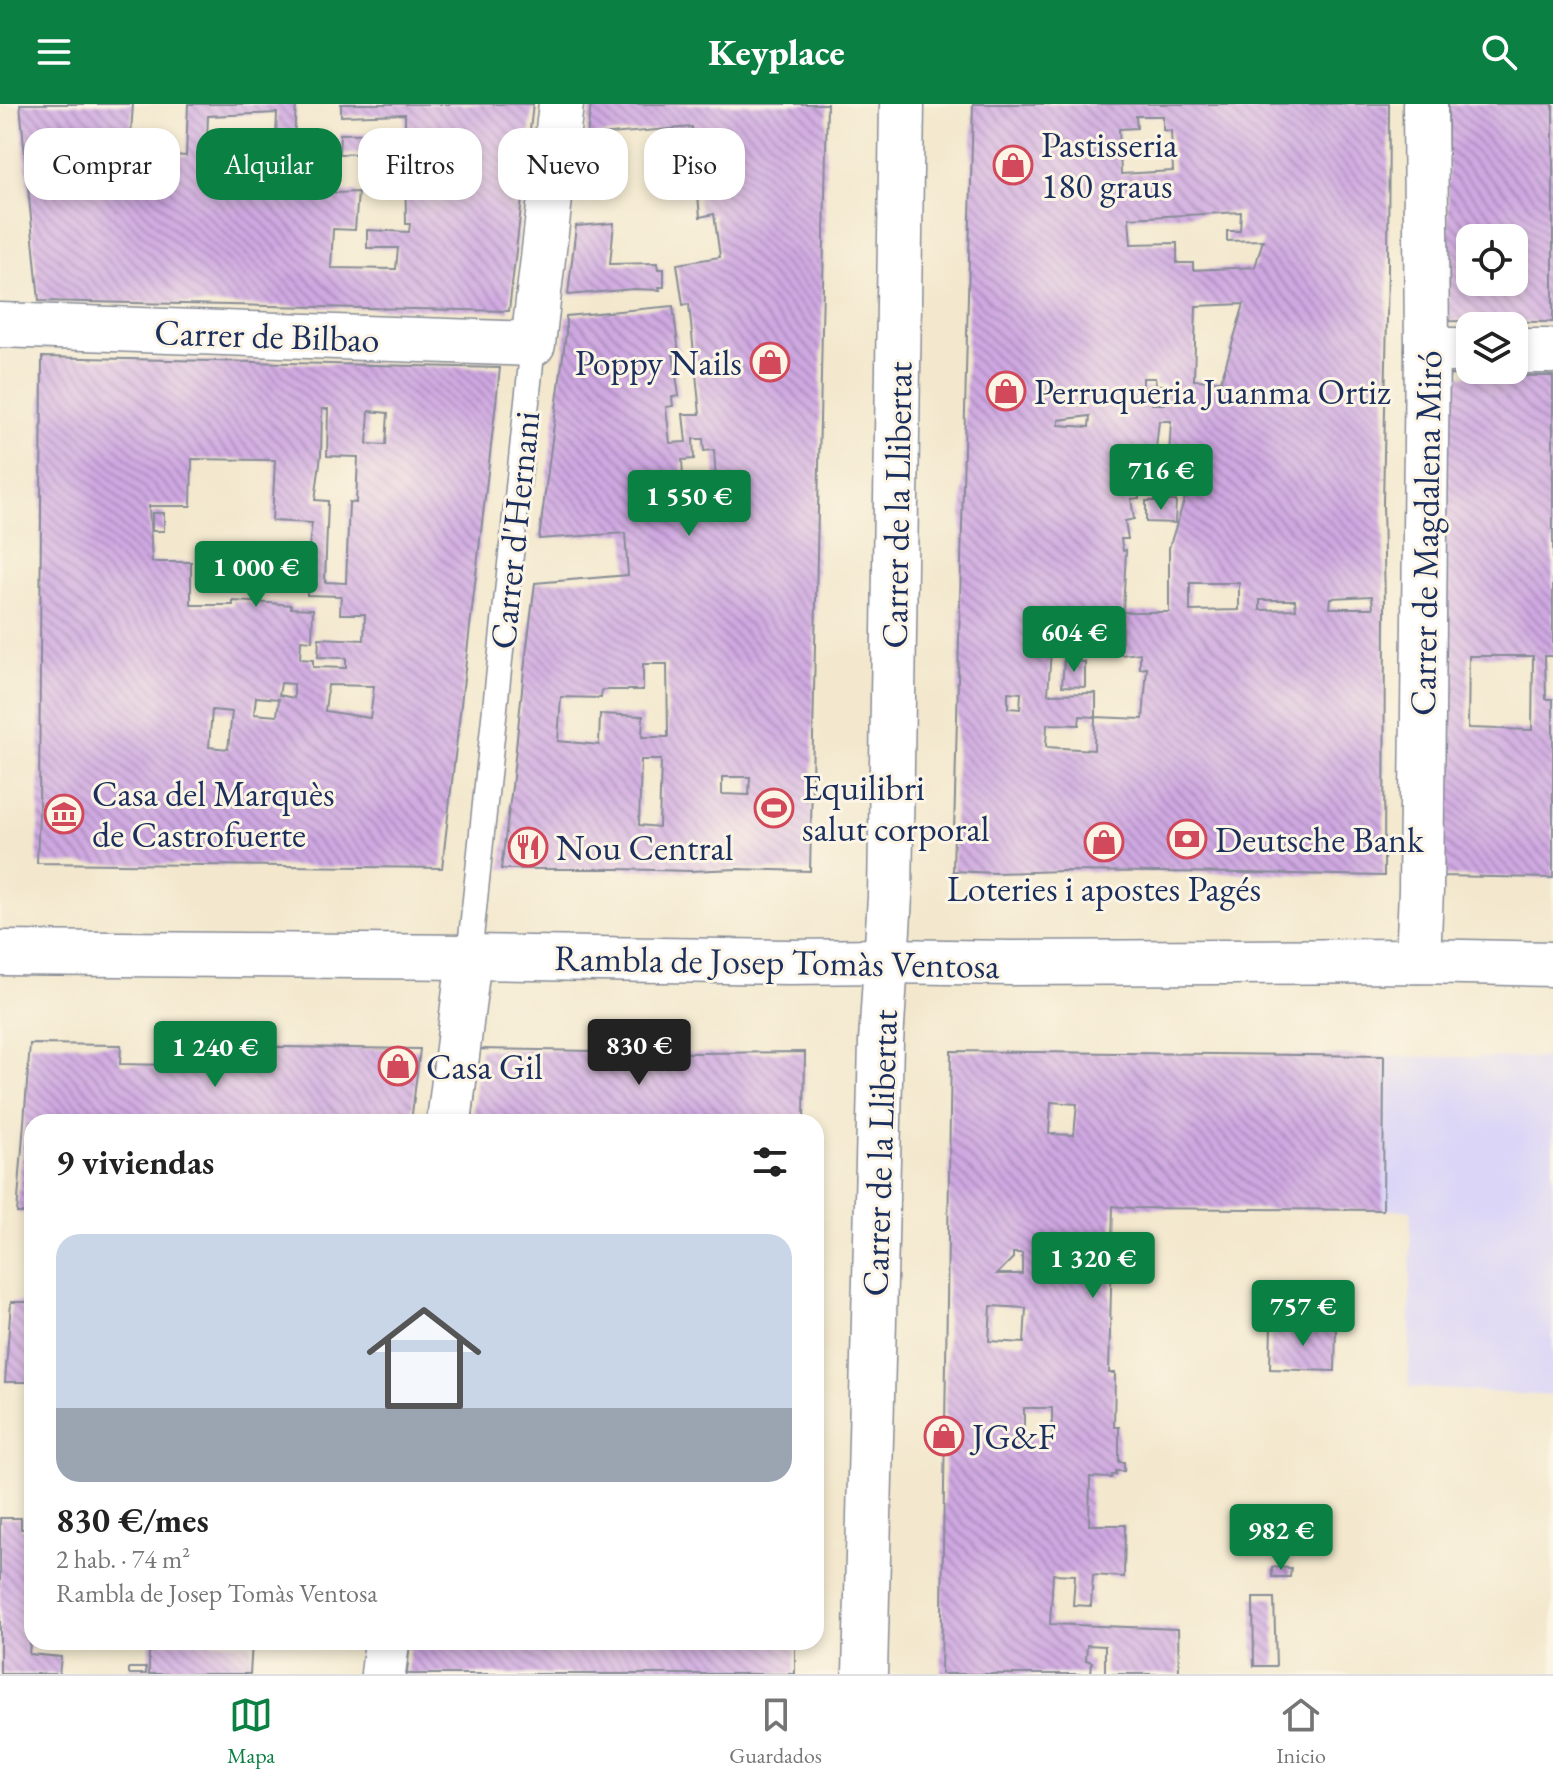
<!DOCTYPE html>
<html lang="es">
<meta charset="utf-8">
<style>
body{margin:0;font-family:"EB Garamond",serif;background:#f2f2f2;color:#222;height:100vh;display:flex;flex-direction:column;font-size:30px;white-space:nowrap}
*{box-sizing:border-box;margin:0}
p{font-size:26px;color:#767676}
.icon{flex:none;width:44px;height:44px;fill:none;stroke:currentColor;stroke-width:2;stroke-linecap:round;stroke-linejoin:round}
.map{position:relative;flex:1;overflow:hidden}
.side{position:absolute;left:24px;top:1010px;width:800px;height:536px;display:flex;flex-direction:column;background:#fff;border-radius:24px;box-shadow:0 4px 12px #0003}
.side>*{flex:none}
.guide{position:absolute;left:24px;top:24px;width:800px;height:72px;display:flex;gap:16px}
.controls{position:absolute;left:1456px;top:120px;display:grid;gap:16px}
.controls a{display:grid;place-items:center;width:72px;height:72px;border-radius:16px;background:#fff;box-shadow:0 4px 12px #0003;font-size:40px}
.price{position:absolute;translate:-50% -68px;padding:0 18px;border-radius:8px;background:#0b8043;color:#fff;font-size:26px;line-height:52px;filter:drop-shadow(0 2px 4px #0008)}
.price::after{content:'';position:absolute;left:50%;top:48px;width:24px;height:18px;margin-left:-12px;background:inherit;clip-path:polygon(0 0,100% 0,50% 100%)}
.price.current{background:#222;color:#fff}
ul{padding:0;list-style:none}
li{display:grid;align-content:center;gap:16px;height:424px;padding:0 32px}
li+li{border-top:2px solid #e0e0e0}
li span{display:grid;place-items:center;height:248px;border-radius:24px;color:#555}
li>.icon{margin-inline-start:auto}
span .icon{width:144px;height:144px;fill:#fffc;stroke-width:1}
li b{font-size:34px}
h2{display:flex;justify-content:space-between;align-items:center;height:96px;padding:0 32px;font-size:34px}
.tag{padding:0 28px;border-radius:24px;background:#fff;box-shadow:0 4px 12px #0003;font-size:28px;line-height:72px}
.tag.current{background:#0b8043;color:#fff}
header{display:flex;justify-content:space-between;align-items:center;height:104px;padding:0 32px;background:#0b8043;color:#fff;font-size:36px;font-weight:800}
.dock{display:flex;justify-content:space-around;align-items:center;height:112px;border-top:2px solid #e0e0e0;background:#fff;font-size:22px;color:#767676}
.dock a{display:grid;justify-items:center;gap:4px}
.dock .current{color:#0b8043}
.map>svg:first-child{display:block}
.built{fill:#dbd6f7}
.building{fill:url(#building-back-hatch);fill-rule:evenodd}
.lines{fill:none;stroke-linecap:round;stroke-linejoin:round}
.service-casing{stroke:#878c96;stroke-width:27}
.minor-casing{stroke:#878c96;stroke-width:47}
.tertiary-casing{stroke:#878c96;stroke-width:47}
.service{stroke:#fff;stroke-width:24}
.minor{stroke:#fff;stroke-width:44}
.tertiary{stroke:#fff;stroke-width:44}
.labels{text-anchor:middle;stroke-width:6;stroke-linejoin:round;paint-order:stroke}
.poi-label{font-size:36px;fill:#1b2f5e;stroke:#fcf5e5;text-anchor:start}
.street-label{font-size:36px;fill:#1b2f5e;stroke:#fcf5e5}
</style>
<header><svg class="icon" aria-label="menu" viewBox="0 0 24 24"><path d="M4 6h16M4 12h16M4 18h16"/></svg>Keyplace<svg class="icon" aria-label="search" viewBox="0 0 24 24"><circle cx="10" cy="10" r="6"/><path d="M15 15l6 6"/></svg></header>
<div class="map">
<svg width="1553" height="1570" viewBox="0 0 1553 1570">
<defs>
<pattern id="building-back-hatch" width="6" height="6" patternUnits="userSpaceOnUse" patternTransform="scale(2)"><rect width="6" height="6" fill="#cfa8e1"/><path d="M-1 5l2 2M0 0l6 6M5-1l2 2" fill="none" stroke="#a789ba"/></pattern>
</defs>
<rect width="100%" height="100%" fill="#fcf5e5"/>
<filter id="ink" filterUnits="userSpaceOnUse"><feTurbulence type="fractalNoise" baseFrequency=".0125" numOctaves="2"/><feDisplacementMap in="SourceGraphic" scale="16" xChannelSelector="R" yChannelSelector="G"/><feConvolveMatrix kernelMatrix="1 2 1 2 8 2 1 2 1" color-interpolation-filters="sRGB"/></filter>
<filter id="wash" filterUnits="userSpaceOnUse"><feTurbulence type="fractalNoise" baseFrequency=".006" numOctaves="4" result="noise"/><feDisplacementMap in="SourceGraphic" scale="32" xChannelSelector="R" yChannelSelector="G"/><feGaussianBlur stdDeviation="1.8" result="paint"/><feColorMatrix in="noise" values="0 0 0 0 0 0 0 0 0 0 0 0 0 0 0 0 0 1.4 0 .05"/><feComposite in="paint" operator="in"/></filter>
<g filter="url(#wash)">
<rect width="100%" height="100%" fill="#f3e8cd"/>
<!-- built -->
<path class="built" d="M 1384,952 L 1553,954 L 1553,1292 L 1409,1283 L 1411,1106 L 1383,1106 Z"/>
<g id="blocks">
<!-- building -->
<g class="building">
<path d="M 20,0 L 133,0 L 131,29 L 163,30 L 160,50 L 186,52 L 188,0 L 296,0 L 294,35 L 276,34 L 277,9 L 208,12 L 206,62 L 200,61 L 199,76 L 227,78 L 228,62 L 248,63 L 250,30 L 272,31 L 271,54 L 292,55 L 292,60 L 304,61 L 305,51 L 336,53 L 335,89 L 358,88 L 355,126 L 333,125 L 331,164 L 396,165 L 398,144 L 367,144 L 367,126 L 409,128 L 410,120 L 406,120 L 405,49 L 339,50 L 340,30 L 405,29 L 405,10 L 341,12 L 341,0 L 533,0 L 509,207 L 39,197 Z"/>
<path d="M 591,0 L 827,0 L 810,767 L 737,765 L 690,767 L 618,765 L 501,765 L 512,683 L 524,566 L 535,479 L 628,471 L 625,429 L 539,435 L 566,229 L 566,212 L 673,202 L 679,249 L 673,250 L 679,292 L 672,293 L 673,302 L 666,303 L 670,339 L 686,338 L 683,310 L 700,310 L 689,200 L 683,201 L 677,160 L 720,153 L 714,110 L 700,113 L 692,23 L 587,32 ZM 693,335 L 703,335 L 704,347 L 714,346 L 716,377 L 697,378 L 698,393 L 719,390 L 720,404 L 685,406 L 682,356 L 694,355 ZM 643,560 L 667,560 L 668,633 L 642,633 L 643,612 L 600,610 L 599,641 L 558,637 L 561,593 L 601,594 L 602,586 L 643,586 ZM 641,656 L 661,656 L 659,723 L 639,721 ZM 722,673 L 750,673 L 749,691 L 722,690 Z"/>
<path d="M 973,0 L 1389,0 L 1388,164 L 1383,400 L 1385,503 L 1384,772 L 1250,769 L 1063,767 L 996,769 L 953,767 ZM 1136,12 L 1163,12 L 1163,26 L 1171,27 L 1173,67 L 1121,70 L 1119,25 L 1137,24 ZM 1241,108 L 1240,127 L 1227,127 L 1227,137 L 1263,136 L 1255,163 L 1193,166 L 1193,159 L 1177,159 L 1177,139 L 1131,140 L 1129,114 ZM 1244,200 L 1221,277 L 1194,276 L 1196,202 ZM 1143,274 L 1155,274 L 1156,281 L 1165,281 L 1165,300 L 1152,300 L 1152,284 L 1143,284 ZM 1090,312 L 1089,323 L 1059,321 L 1059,316 ZM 1159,317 L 1171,317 L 1169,353 L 1197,356 L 1169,444 L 1169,508 L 1123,508 L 1121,551 L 1140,549 L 1140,565 L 1147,564 L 1143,615 L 1095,613 L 1094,646 L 1046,643 L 1047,620 L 1079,621 L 1080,612 L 1096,613 L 1096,589 L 1048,590 L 1051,545 L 1094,545 L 1095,509 L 1123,508 L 1126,446 L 1123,447 L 1121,435 L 1128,435 L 1125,417 L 1134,415 L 1131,395 L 1139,394 L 1138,386 L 1130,387 L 1129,355 L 1155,354 ZM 1190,479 L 1239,479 L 1239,506 L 1190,507 ZM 1372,492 L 1373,504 L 1330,504 L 1331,494 ZM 1260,496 L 1295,496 L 1296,505 L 1260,506 ZM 1008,588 L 1021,589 L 1020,605 L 1008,604 Z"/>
<path d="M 1448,0 L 1553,0 L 1553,218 L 1448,217 ZM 1470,134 L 1514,134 L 1514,178 L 1470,178 Z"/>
<path d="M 614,119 L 610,160 L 657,159 L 658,165 L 664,165 L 664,183 L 659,183 L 660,186 L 633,185 L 568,191 L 576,122 Z"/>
<path d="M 42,253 L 500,264 L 442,764 L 37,759 L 39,709 ZM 322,305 L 328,305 L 327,352 L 358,353 L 356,399 L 349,398 L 346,479 L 325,478 L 328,397 L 315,396 L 321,351 ZM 369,307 L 388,309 L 386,341 L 367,340 ZM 192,355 L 275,356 L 272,417 L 312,419 L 309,443 L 307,491 L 341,492 L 340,510 L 365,510 L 364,536 L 319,534 L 318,553 L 346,554 L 346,564 L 313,563 L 313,556 L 300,555 L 301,536 L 312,537 L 313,505 L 291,504 L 291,501 L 269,499 L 233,497 L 233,501 L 191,501 L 191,458 L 152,458 L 149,402 L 191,402 ZM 281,579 L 294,580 L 294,594 L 279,591 ZM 328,581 L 374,582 L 370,614 L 325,607 ZM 256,593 L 279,595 L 277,612 L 254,610 ZM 212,606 L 232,608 L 228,645 L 209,643 Z"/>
<path d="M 1448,271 L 1553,272 L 1553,552 L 1545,552 L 1546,595 L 1553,595 L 1553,774 L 1440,772 ZM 1469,552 L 1533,552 L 1532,626 L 1468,624 Z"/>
<path d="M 1146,397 L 1176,397 L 1175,419 L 1146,418 Z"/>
<rect x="152" y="409" width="12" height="18"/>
<path d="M 1064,556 L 1085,558 L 1085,583 L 1062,582 Z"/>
<path d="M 30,940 L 121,941 L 120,960 L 214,962 L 215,942 L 420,945 L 411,1018 L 32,1018 L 32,1109 L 17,1109 Z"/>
<path d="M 480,945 L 698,949 L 805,948 L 804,1018 L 472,1018 Z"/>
<path d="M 951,947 L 1384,952 L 1383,1106 L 1131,1104 L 1113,1102 L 1109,1269 L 1115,1269 L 1114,1323 L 1119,1323 L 1119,1358 L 1124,1358 L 1124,1367 L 1116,1367 L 1116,1371 L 1112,1371 L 1111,1374 L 1090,1373 L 1089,1421 L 1125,1421 L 1124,1473 L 1093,1471 L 1091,1502 L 1073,1501 L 1075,1471 L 1053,1470 L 1050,1520 L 1178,1525 L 1179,1570 L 1105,1570 L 1105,1542 L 1087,1541 L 1086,1556 L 1092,1558 L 1091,1570 L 941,1570 ZM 1051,998 L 1077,1000 L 1074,1031 L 1049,1030 ZM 1013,1149 L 1022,1149 L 1022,1170 L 997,1170 L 1013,1154 ZM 991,1202 L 1026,1204 L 1024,1239 L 989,1237 ZM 1024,1304 L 1052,1304 L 1052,1333 L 1024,1333 Z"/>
<path d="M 11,1198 L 32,1198 L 32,1278 L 5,1278 Z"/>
<path d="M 1271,1220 L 1336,1222 L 1335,1267 L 1270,1265 Z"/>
<path d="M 0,1414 L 21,1414 L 21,1425 L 32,1425 L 32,1515 L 29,1550 L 61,1553 L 59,1570 L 0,1570 Z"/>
<path d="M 1272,1463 L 1291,1464 L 1290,1473 L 1272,1473 Z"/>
<path d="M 1253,1494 L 1274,1494 L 1276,1562 L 1254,1562 Z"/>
<path d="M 149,1538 L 252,1538 L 250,1570 L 149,1570 Z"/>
<path d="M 410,1538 L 795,1538 L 795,1570 L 407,1570 Z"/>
<rect x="129" y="1564" width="17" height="6"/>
</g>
</g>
</g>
<g filter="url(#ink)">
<use href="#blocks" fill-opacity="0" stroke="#878c96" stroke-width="2"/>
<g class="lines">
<!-- service casing -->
<g class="service-casing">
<path id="service" d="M 469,853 L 533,240"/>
</g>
<!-- minor casing -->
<g class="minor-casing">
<g id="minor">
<path d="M 0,221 L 533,240 L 561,0"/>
<path d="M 1427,246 L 1470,246"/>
<path d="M 1514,247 L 1553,247"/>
<path d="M 1418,857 L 1421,786 L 1427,246 L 1425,0"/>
<path d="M 449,1018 L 469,853"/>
<path d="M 383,1570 L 387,1538"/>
<path d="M 865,1570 L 881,938 L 890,793 L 902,0"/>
</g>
</g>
<!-- tertiary casing -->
<g class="tertiary-casing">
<path id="tertiary" d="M 0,849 L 469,853 L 789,858 L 886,857 L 1011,859 L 1418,857 L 1553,860"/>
</g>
<!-- service -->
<use href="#service" class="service"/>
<!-- minor -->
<use href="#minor" class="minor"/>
<!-- tertiary -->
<use href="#tertiary" class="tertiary"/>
</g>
</g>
<!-- icons -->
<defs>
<g id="shop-ring" transform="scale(2)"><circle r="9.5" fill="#fcf5e5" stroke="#d1495b" stroke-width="1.5"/><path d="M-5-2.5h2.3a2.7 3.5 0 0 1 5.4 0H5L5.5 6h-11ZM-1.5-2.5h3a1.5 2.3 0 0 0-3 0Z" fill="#d1495b"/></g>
<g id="stadium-ring" transform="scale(2)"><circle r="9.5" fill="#fcf5e5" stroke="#d1495b" stroke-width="1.5"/><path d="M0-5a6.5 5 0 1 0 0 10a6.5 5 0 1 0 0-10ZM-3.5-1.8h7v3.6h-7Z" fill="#d1495b"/></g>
<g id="museum-ring" transform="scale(2)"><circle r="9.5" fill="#fcf5e5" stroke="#d1495b" stroke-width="1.5"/><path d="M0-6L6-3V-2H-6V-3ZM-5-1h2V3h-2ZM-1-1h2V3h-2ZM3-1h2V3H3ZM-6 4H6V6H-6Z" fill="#d1495b"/></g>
<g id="bank-ring" transform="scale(2)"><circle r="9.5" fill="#fcf5e5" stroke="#d1495b" stroke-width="1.5"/><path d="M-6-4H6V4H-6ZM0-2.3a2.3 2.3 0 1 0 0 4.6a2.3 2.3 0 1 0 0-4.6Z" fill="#d1495b"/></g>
<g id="restaurant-ring" transform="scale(2)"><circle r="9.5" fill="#fcf5e5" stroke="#d1495b" stroke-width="1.5"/><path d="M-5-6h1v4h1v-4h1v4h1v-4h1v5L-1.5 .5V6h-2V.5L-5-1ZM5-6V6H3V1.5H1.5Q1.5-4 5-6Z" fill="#d1495b"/></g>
</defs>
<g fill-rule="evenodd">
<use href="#shop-ring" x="1013" y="61"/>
<use href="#shop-ring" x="770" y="258"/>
<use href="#shop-ring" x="1006" y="287"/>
<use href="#stadium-ring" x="774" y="704"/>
<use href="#museum-ring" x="64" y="710"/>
<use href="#bank-ring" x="1187" y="735"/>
<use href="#shop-ring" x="1104" y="738"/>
<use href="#restaurant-ring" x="528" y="743"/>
<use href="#shop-ring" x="398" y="962"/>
<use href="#shop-ring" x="944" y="1332"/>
</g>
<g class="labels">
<!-- poi labels -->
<g class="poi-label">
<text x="1041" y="53">Pastisseria<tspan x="1041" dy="41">180 graus</tspan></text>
<text x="742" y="271" text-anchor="end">Poppy Nails</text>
<text x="1034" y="300">Perruqueria Juanma Ortiz</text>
<text x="802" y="696">Equilibri<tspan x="802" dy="41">salut corporal</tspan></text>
<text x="92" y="702">Casa del Marquès<tspan x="92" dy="41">de Castrofuerte</tspan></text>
<text x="1215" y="748">Deutsche Bank</text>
<text x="556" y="756">Nou Central</text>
<text x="1104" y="797" text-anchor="middle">Loteries i apostes Pagés</text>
<text x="426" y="975">Casa Gil</text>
<text x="972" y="1345">JG&amp;F</text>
</g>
<!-- street labels -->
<g class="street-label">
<text transform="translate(267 231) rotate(2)" y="13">Carrer de Bilbao</text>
<text transform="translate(896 401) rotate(-89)" y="13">Carrer de la Llibertat</text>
<text transform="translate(514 426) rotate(-84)" y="13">Carrer d'Hernani</text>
<text transform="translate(1425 429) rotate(-89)" y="13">Carrer de Magdalena Miró</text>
<text transform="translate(777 857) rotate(1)" y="13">Rambla de Josep Tomàs Ventosa</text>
<text transform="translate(879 1049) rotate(-88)" y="13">Carrer de la Llibertat</text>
</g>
</g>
</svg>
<div class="controls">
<a><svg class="icon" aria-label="locate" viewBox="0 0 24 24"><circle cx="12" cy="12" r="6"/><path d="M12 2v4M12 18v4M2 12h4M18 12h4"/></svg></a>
<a><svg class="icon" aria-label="layers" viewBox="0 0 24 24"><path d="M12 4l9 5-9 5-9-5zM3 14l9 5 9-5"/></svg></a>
</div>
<b class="price" style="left:1161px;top:408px">716 €</b>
<b class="price" style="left:689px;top:434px">1 550 €</b>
<b class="price" style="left:256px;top:505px">1 000 €</b>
<b class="price" style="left:1074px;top:570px">604 €</b>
<b class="price current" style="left:639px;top:983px">830 €</b>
<b class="price" style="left:215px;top:985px">1 240 €</b>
<b class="price" style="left:1093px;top:1196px">1 320 €</b>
<b class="price" style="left:1303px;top:1244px">757 €</b>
<b class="price" style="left:1281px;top:1468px">982 €</b>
<div class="guide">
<a class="tag">Comprar</a>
<a class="tag current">Alquilar</a>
<a class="tag">Filtros</a>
<a class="tag">Nuevo</a>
<a class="tag">Piso</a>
</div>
<section class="side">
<h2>9 viviendas<svg class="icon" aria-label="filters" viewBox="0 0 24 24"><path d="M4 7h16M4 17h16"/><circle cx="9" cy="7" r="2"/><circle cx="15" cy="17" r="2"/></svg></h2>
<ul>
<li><span style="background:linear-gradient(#c9d6e8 70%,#9aa5b1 0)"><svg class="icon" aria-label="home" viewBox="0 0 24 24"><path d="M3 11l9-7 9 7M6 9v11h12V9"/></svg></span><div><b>830 €/mes</b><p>2 hab. · 74 m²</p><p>Rambla de Josep Tomàs Ventosa</p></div></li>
</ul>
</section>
</div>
<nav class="dock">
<a class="current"><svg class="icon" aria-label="map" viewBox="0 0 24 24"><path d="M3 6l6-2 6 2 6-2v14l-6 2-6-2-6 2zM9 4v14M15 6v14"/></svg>Mapa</a>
<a><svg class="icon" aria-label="saved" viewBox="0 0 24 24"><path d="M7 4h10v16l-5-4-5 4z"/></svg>Guardados</a>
<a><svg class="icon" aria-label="home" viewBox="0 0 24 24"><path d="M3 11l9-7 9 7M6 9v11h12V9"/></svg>Inicio</a>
</nav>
